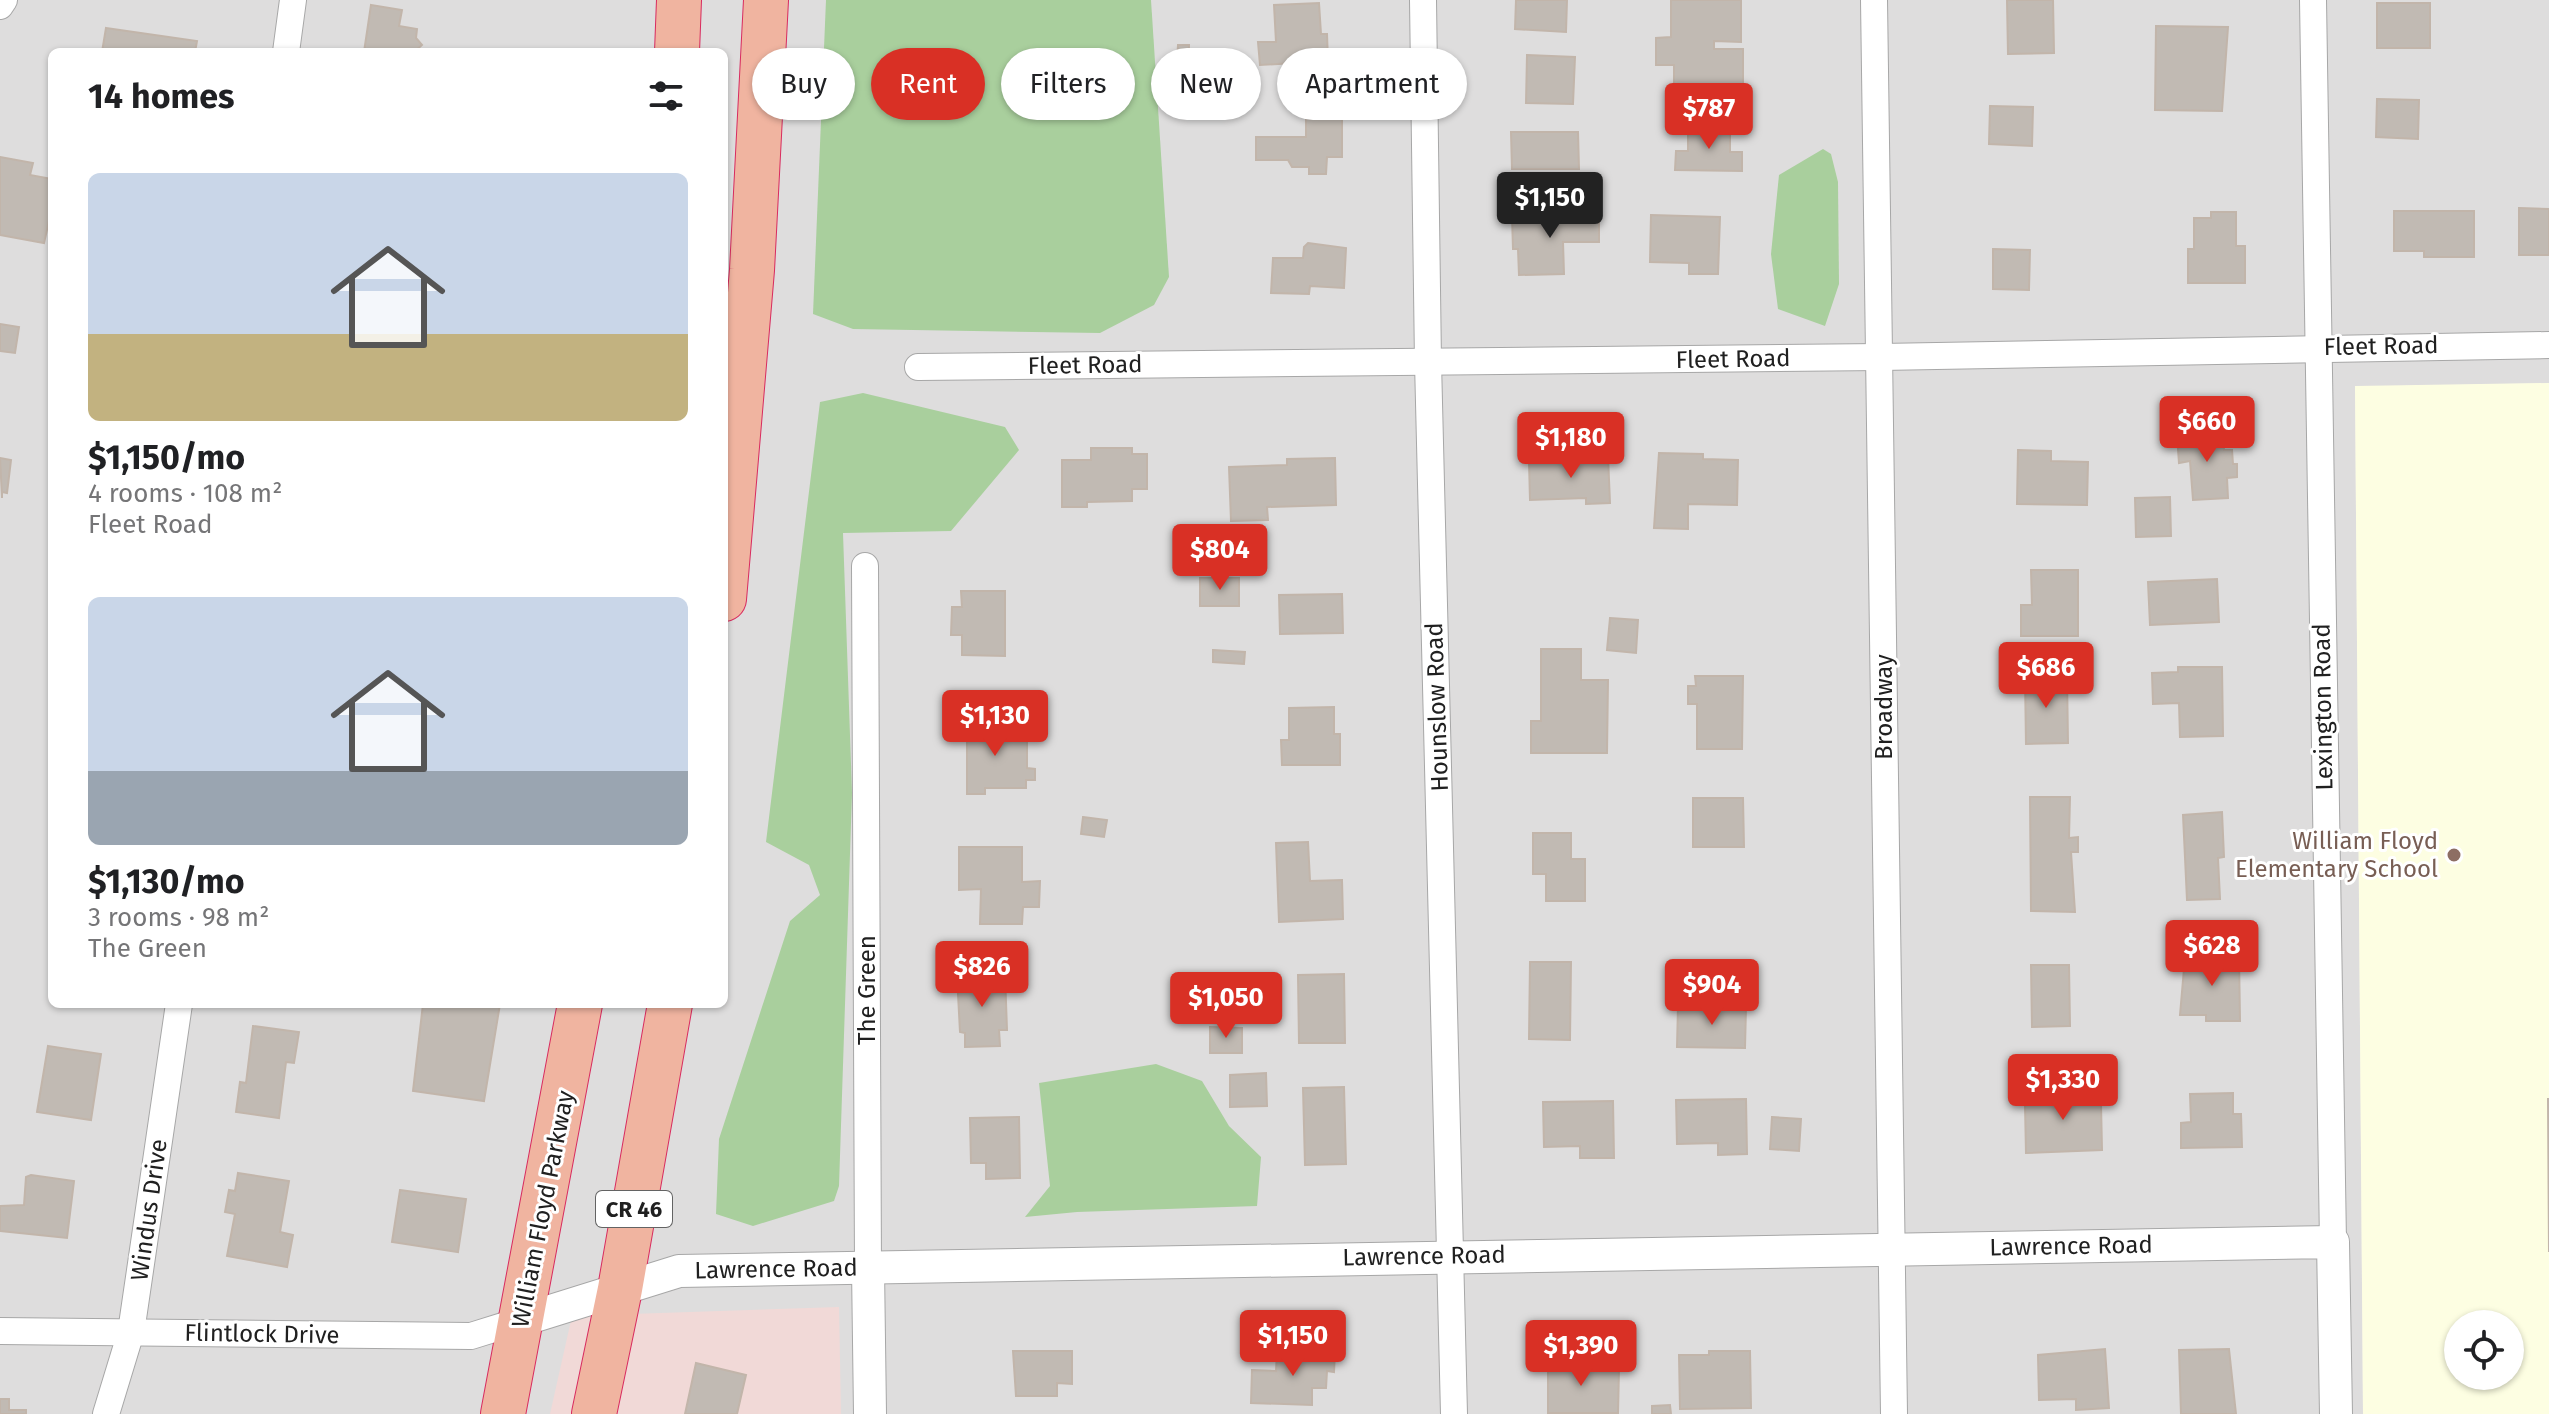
<!DOCTYPE html>
<meta charset="utf-8">
<style>
body{margin:0;font-family:"Fira Sans",sans-serif;background:#f6f6f6;color:#202124;height:100vh;display:flex;flex-direction:column;font-size:30px;white-space:nowrap}
*{box-sizing:border-box;margin:0}
p{font-size:26px;color:#757577}
.icon{flex:none;width:44px;height:44px;fill:none;stroke:currentColor;stroke-width:2;stroke-linecap:round;stroke-linejoin:round}
.map{position:relative;flex:1;overflow:hidden}
.side{position:absolute;left:48px;top:48px;width:680px;height:960px;display:flex;flex-direction:column;background:#fff;border-radius:12px;box-shadow:0 2px 6px #0004}
.side>*{flex:none}
.hud{position:absolute;left:752px;top:48px;width:760px;height:72px;display:flex;gap:16px}
.buttons{position:absolute;left:2444px;top:1310px;display:grid;gap:16px}
.buttons a{display:grid;place-items:center;width:80px;height:80px;border-radius:50%;background:#fff;box-shadow:0 2px 6px #0004;font-size:40px}
.price{position:absolute;translate:-50% -68px;padding:0 18px;border-radius:8px;background:#d93025;color:#fff;font-size:26px;line-height:52px;filter:drop-shadow(0 2px 4px #0008)}
.price::after{content:'';position:absolute;left:50%;top:48px;width:24px;height:18px;margin-left:-12px;background:inherit;clip-path:polygon(0 0,100% 0,50% 100%)}
.price.selected{background:#222;color:#fff}
ul{padding:0;list-style:none}
li{display:grid;align-content:center;gap:16px;height:424px;padding:0 40px}
li span{display:grid;place-items:center;height:248px;border-radius:12px;color:#555}
li>.icon{margin-inline-start:auto}
span .icon{width:144px;height:144px;fill:#fffc;stroke-width:1}
li b{font-size:34px}
h2{display:flex;justify-content:space-between;align-items:center;height:96px;padding:0 40px;font-size:34px}
.tag{padding:0 28px;border-radius:36px;background:#fff;box-shadow:0 2px 6px #0004;font-size:28px;line-height:72px}
.tag.selected{background:#d93025;color:#fff}
.map>svg:first-child{display:block}
.residential{fill:#dedddd;fill-rule:evenodd}
.commercial{fill:#f1d9d7}
.education{fill:#fdfee2;fill-rule:evenodd}
.forest{fill:#a9cf9d}
.building{fill:#c1bab3;stroke:#c2b5aa;stroke-width:2}
.lines{fill:none;stroke-linecap:round;stroke-linejoin:round}
.minor-casing{stroke:#a7a7a7;stroke-width:28}
.tertiary-casing{stroke:#a7a7a7;stroke-width:34}
.trunk-casing{stroke:#d82b5f;stroke-width:46}
.minor{stroke:#fff;stroke-width:26}
.tertiary{stroke:#fff;stroke-width:32}
.trunk{stroke:#f0b4a0;stroke-width:44}
.education-dot{fill:#8d6e63;stroke:#fff;stroke-width:3}
.labels{text-anchor:middle;stroke-width:6;stroke-linejoin:round;paint-order:stroke}
.shield{fill:#fff;stroke:#636363;stroke-width:2}
.shield-label{font-size:22px;font-weight:bold;fill:#202020}
.street-label{font-size:24px;fill:#202020;stroke:#fff}
.education-label{font-size:24px;fill:#785e54;stroke:#fff;text-anchor:end}
</style>
<div class="map">
<svg width="2549" height="1414" viewBox="0 0 2549 1414">
<rect width="100%" height="100%" fill="#f1eee7"/>
<!-- residential -->
<path class="residential" d="M 0,0 L 2549,0 L 2549,383 L 2355,387 L 2363,1414 L 0,1414 ZM 52,52 L 724,52 L 724,1004 L 52,1004 Z"/>
<!-- commercial -->
<path class="commercial" d="M 839,1307 L 841,1414 L 550,1414 L 572,1316 Z"/>
<!-- education -->
<path class="education" d="M 2549,383 L 2549,1414 L 2363,1414 L 2355,386 ZM 2458,1324 L 2510,1324 L 2510,1376 L 2458,1376 Z"/>
<!-- forest -->
<g class="forest">
<path d="M 826,0 L 1151,0 L 1169,277 L 1154,305 L 1100,333 L 853,329 L 813,314 Z"/>
<path d="M 1823,149 L 1831,154 L 1838,182 L 1839,284 L 1825,326 L 1778,309 L 1771,254 L 1779,175 Z"/>
<path d="M 863,393 L 1005,427 L 1019,450 L 951,531 L 843,533 L 852,793 L 839,1186 L 834,1201 L 753,1226 L 716,1214 L 719,1139 L 790,921 L 820,895 L 809,865 L 766,842 L 820,402 Z"/>
<path d="M 1156,1064 L 1202,1081 L 1229,1126 L 1261,1157 L 1257,1206 L 1077,1212 L 1025,1217 L 1050,1186 L 1039,1083 Z"/>
</g>
<!-- building -->
<g class="building">
<path d="M 1516,0 L 1567,0 L 1566,32 L 1515,29 Z"/>
<path d="M 1671,0 L 1741,0 L 1741,42 L 1714,41 L 1714,49 L 1743,49 L 1743,90 L 1674,91 L 1674,65 L 1656,65 L 1656,38 L 1671,37 Z"/>
<path d="M 2007,0 L 2053,0 L 2054,53 L 2008,54 Z"/>
<path d="M 1319,3 L 1321,34 L 1327,34 L 1328,61 L 1260,65 L 1258,42 L 1276,42 L 1274,5 Z"/>
<rect x="2377" y="3" width="53" height="45"/>
<path d="M 371,5 L 402,10 L 399,26 L 417,29 L 416,38 L 422,45 L 414,52 L 364,52 Z"/>
<path d="M 2156,26 L 2228,27 L 2222,111 L 2155,110 Z"/>
<path d="M 106,28 L 197,41 L 195,52 L 102,52 Z"/>
<path d="M 1178,45 L 1189,45 L 1188,75 L 1171,74 L 1171,62 L 1177,63 Z"/>
<path d="M 1527,55 L 1575,57 L 1573,104 L 1526,103 Z"/>
<path d="M 2377,99 L 2419,100 L 2418,139 L 2376,137 Z"/>
<path d="M 1306,102 L 1342,102 L 1342,157 L 1327,157 L 1326,174 L 1309,174 L 1309,167 L 1292,167 L 1288,160 L 1256,160 L 1256,137 L 1306,137 Z"/>
<path d="M 1990,106 L 2033,107 L 2032,146 L 1989,144 Z"/>
<path d="M 1688,125 L 1730,126 L 1730,152 L 1742,152 L 1742,171 L 1675,170 L 1676,151 L 1688,151 Z"/>
<path d="M 1511,132 L 1578,132 L 1579,169 L 1512,169 Z"/>
<path d="M 0,157 L 33,163 L 30,175 L 52,179 L 52,208 L 44,243 L 0,235 Z"/>
<path d="M 2519,208 L 2549,209 L 2549,255 L 2519,255 Z"/>
<path d="M 2394,211 L 2474,211 L 2474,257 L 2424,257 L 2424,251 L 2394,251 Z"/>
<path d="M 2211,212 L 2236,212 L 2236,246 L 2245,246 L 2245,283 L 2188,283 L 2188,249 L 2194,249 L 2194,218 L 2211,218 Z"/>
<path d="M 1599,214 L 1599,242 L 1563,242 L 1564,274 L 1519,275 L 1518,249 L 1513,249 L 1512,216 Z"/>
<path d="M 1651,215 L 1720,217 L 1718,274 L 1689,274 L 1689,263 L 1650,262 Z"/>
<path d="M 1308,243 L 1346,248 L 1344,288 L 1310,286 L 1309,294 L 1271,293 L 1273,258 L 1303,258 L 1304,247 Z"/>
<path d="M 1993,249 L 2030,250 L 2029,290 L 1993,289 Z"/>
<path d="M 0,324 L 19,327 L 15,353 L 0,351 Z"/>
<path d="M 2223,432 L 2224,450 L 2232,450 L 2233,464 L 2237,464 L 2237,477 L 2227,478 L 2228,498 L 2193,500 L 2190,461 L 2179,463 L 2177,435 Z"/>
<path d="M 1091,448 L 1132,448 L 1132,454 L 1147,454 L 1147,489 L 1132,489 L 1132,501 L 1087,502 L 1087,507 L 1062,507 L 1062,460 L 1091,460 Z"/>
<path d="M 2018,450 L 2051,451 L 2051,461 L 2088,462 L 2087,505 L 2017,504 Z"/>
<path d="M 1659,453 L 1703,454 L 1703,459 L 1738,460 L 1737,505 L 1688,504 L 1688,529 L 1654,528 Z"/>
<path d="M 1608,456 L 1610,503 L 1586,504 L 1586,498 L 1530,500 L 1529,462 Z"/>
<path d="M 0,458 L 11,460 L 7,493 L 2,492 L 2,498 Z"/>
<path d="M 1335,458 L 1336,505 L 1267,507 L 1268,520 L 1231,521 L 1229,467 L 1287,465 L 1287,459 Z"/>
<path d="M 2170,497 L 2171,536 L 2136,537 L 2135,498 Z"/>
<path d="M 2031,570 L 2078,570 L 2078,636 L 2021,636 L 2021,605 L 2032,605 Z"/>
<rect x="1200" y="578" width="39" height="28"/>
<path d="M 2217,579 L 2219,622 L 2150,625 L 2148,582 Z"/>
<path d="M 961,591 L 1005,591 L 1005,656 L 962,655 L 962,635 L 951,635 L 952,607 L 962,607 Z"/>
<path d="M 1342,594 L 1343,633 L 1280,634 L 1279,595 Z"/>
<path d="M 1610,618 L 1638,620 L 1636,653 L 1607,650 Z"/>
<path d="M 1541,649 L 1581,649 L 1581,680 L 1608,680 L 1607,753 L 1531,753 L 1531,721 L 1541,721 Z"/>
<path d="M 1213,650 L 1245,652 L 1244,664 L 1213,662 Z"/>
<path d="M 2178,667 L 2222,667 L 2223,736 L 2180,737 L 2179,703 L 2153,704 L 2152,673 L 2178,672 Z"/>
<path d="M 1695,676 L 1743,676 L 1742,749 L 1697,749 L 1697,704 L 1688,704 L 1688,686 L 1696,686 Z"/>
<path d="M 2067,676 L 2068,743 L 2026,744 L 2025,677 Z"/>
<path d="M 1334,707 L 1334,734 L 1340,734 L 1340,765 L 1282,765 L 1281,740 L 1289,740 L 1289,708 Z"/>
<path d="M 967,720 L 1003,720 L 1002,739 L 1027,739 L 1027,768 L 1035,769 L 1035,780 L 1026,780 L 1026,788 L 985,788 L 985,794 L 967,794 Z"/>
<path d="M 2030,797 L 2070,797 L 2069,838 L 2078,837 L 2078,852 L 2071,852 L 2075,912 L 2031,911 Z"/>
<path d="M 1693,798 L 1743,798 L 1744,847 L 1693,847 Z"/>
<path d="M 2222,812 L 2224,857 L 2218,858 L 2220,899 L 2187,900 L 2183,815 Z"/>
<path d="M 1083,817 L 1107,820 L 1104,837 L 1081,834 Z"/>
<path d="M 1533,833 L 1571,833 L 1571,859 L 1585,859 L 1585,901 L 1546,901 L 1546,874 L 1533,874 Z"/>
<path d="M 1308,842 L 1310,881 L 1342,880 L 1343,919 L 1279,922 L 1276,843 Z"/>
<path d="M 959,847 L 1022,847 L 1022,882 L 1040,881 L 1039,907 L 1023,907 L 1022,924 L 980,924 L 981,889 L 959,890 Z"/>
<path d="M 2185,957 L 2239,957 L 2240,1021 L 2206,1021 L 2206,1015 L 2180,1015 Z"/>
<path d="M 1530,962 L 1571,962 L 1570,1040 L 1529,1039 Z"/>
<path d="M 2031,965 L 2069,965 L 2070,1026 L 2032,1027 Z"/>
<path d="M 1005,974 L 1007,1030 L 999,1030 L 1000,1046 L 965,1047 L 965,1033 L 960,1032 L 957,975 Z"/>
<path d="M 1344,974 L 1345,1043 L 1299,1043 L 1298,975 Z"/>
<path d="M 423,1004 L 500,1004 L 484,1101 L 413,1091 Z"/>
<path d="M 1678,1006 L 1746,1007 L 1745,1048 L 1677,1047 Z"/>
<path d="M 253,1026 L 299,1032 L 294,1063 L 286,1062 L 279,1118 L 236,1112 L 240,1082 L 246,1083 Z"/>
<path d="M 1210,1027 L 1242,1028 L 1242,1053 L 1210,1053 Z"/>
<path d="M 48,1046 L 101,1054 L 91,1120 L 37,1112 Z"/>
<path d="M 1266,1073 L 1267,1106 L 1230,1107 L 1230,1075 Z"/>
<path d="M 1344,1087 L 1346,1164 L 1305,1165 L 1303,1088 Z"/>
<path d="M 2089,1088 L 2089,1103 L 2101,1103 L 2102,1150 L 2026,1153 L 2025,1105 L 2031,1105 L 2034,1090 Z"/>
<path d="M 2233,1093 L 2233,1114 L 2241,1114 L 2242,1147 L 2181,1148 L 2181,1123 L 2191,1122 L 2190,1094 Z"/>
<path d="M 1746,1099 L 1747,1154 L 1718,1155 L 1718,1143 L 1677,1144 L 1676,1100 Z"/>
<path d="M 2548,1099 L 2549,1099 L 2549,1252 Z"/>
<path d="M 1613,1101 L 1614,1158 L 1580,1158 L 1580,1146 L 1544,1147 L 1543,1102 Z"/>
<path d="M 1019,1117 L 1020,1178 L 986,1179 L 986,1163 L 971,1163 L 970,1118 Z"/>
<path d="M 1772,1117 L 1801,1119 L 1799,1151 L 1770,1149 Z"/>
<path d="M 238,1173 L 289,1181 L 280,1232 L 293,1235 L 287,1267 L 227,1256 L 235,1214 L 225,1212 L 229,1190 L 235,1191 Z"/>
<path d="M 31,1175 L 74,1181 L 67,1238 L 0,1231 L 0,1206 L 24,1205 L 26,1177 Z"/>
<path d="M 400,1190 L 466,1199 L 458,1252 L 392,1242 Z"/>
<path d="M 1299,1348 L 1335,1352 L 1334,1372 L 1327,1371 L 1326,1388 L 1312,1388 L 1312,1405 L 1251,1403 L 1252,1370 L 1276,1371 L 1277,1351 L 1298,1352 Z"/>
<path d="M 2105,1349 L 2109,1408 L 2076,1410 L 2076,1399 L 2039,1400 L 2038,1355 Z"/>
<path d="M 2229,1349 L 2236,1414 L 2181,1414 L 2179,1350 Z"/>
<path d="M 1013,1351 L 1072,1351 L 1072,1384 L 1057,1383 L 1057,1396 L 1016,1396 Z"/>
<path d="M 1709,1351 L 1750,1351 L 1751,1408 L 1680,1409 L 1679,1355 L 1709,1355 Z"/>
<path d="M 1548,1357 L 1582,1357 L 1581,1369 L 1619,1369 L 1618,1413 L 1548,1413 Z"/>
<path d="M 696,1363 L 746,1375 L 737,1414 L 685,1414 Z"/>
<path d="M 0,1399 L 9,1399 L 9,1410 L 26,1410 L 26,1414 L 0,1414 Z"/>
<path d="M 1670,1405 L 1671,1414 L 1652,1414 L 1652,1406 Z"/>
</g>
<g class="lines">
<!-- minor casing -->
<g class="minor-casing">
<g id="minor">
<path d="M 1423,0 L 1428,362 L 1454,1414"/>
<path d="M 1874,0 L 1894,1414"/>
<path d="M 2313,0 L 2333,1242"/>
<path d="M 0,6 L 4,0"/>
<path d="M 286,52 L 293,0"/>
<path d="M 918,367 L 1881,357 L 2549,345"/>
<path d="M 865,566 L 868,1268"/>
<path d="M 0,1331 L 471,1336 L 522,1320"/>
<path d="M 106,1414 L 131,1332 L 179,1004"/>
</g>
</g>
<!-- tertiary casing -->
<g class="tertiary-casing">
<g id="tertiary">
<path d="M 868,1268 L 870,1414"/>
<path d="M 522,1320 L 679,1271 L 2333,1242 L 2336,1414"/>
</g>
</g>
<!-- trunk casing -->
<g class="trunk-casing">
<g id="trunk">
<path d="M 677,52 L 679,0"/>
<path d="M 724,599 L 752,270 L 766,0"/>
<path d="M 503,1414 L 580,1004"/>
<path d="M 594,1414 L 620,1289 L 670,1004"/>
</g>
</g>
<!-- minor -->
<use href="#minor" class="minor"/>
<!-- tertiary -->
<use href="#tertiary" class="tertiary"/>
<!-- trunk -->
<use href="#trunk" class="trunk"/>
</g>
<!-- markers -->
<circle class="education-dot" cx="2454" cy="855" r="8"/>
<g class="labels">
<!-- shield labels -->
<rect class="shield" x="596" y="1191" width="76" height="36" rx="6"/>
<g class="shield-label">
<text x="634" y="1217">CR 46</text>
</g>
<!-- street labels -->
<g class="street-label">
<text transform="translate(2381 346) rotate(-1)" y="8">Fleet Road</text>
<text transform="translate(1733 359) rotate(-1)" y="8">Fleet Road</text>
<text transform="translate(1085 365) rotate(-1)" y="8">Fleet Road</text>
<text transform="translate(1437 707) rotate(-92)" y="8">Hounslow Road</text>
<text transform="translate(1884 707) rotate(-90)" y="8">Broadway</text>
<text transform="translate(2323 707) rotate(-91)" y="8">Lexington Road</text>
<text transform="translate(867 990) rotate(-90)" y="8">The Green</text>
<text transform="translate(543 1209) rotate(-79)" y="8">William Floyd Parkway</text>
<text transform="translate(149 1210) rotate(-82)" y="8">Windus Drive</text>
<text transform="translate(2071 1246) rotate(-1)" y="8">Lawrence Road</text>
<text transform="translate(1424 1256) rotate(-1)" y="8">Lawrence Road</text>
<text transform="translate(776 1269) rotate(-1)" y="8">Lawrence Road</text>
<text transform="translate(262 1334) rotate(1)" y="8">Flintlock Drive</text>
</g>
<!-- education labels -->
<g class="education-label">
<text x="2438" y="849">William Floyd<tspan x="2438" dy="28">Elementary School</tspan></text>
</g>
</g>
</svg>
<div class="buttons">
<a><svg class="icon" aria-label="locate" viewBox="0 0 24 24"><circle cx="12" cy="12" r="6"/><path d="M12 2v4M12 18v4M2 12h4M18 12h4"/></svg></a>
</div>
<b class="price" style="left:1709px;top:151px">$787</b>
<b class="price selected" style="left:1550px;top:240px">$1,150</b>
<b class="price" style="left:2207px;top:464px">$660</b>
<b class="price" style="left:1571px;top:480px">$1,180</b>
<b class="price" style="left:1220px;top:592px">$804</b>
<b class="price" style="left:2046px;top:710px">$686</b>
<b class="price" style="left:995px;top:758px">$1,130</b>
<b class="price" style="left:2212px;top:988px">$628</b>
<b class="price" style="left:982px;top:1009px">$826</b>
<b class="price" style="left:1712px;top:1027px">$904</b>
<b class="price" style="left:1226px;top:1040px">$1,050</b>
<b class="price" style="left:2063px;top:1122px">$1,330</b>
<b class="price" style="left:1293px;top:1378px">$1,150</b>
<b class="price" style="left:1581px;top:1388px">$1,390</b>
<div class="hud">
<a class="tag">Buy</a>
<a class="tag selected">Rent</a>
<a class="tag">Filters</a>
<a class="tag">New</a>
<a class="tag">Apartment</a>
</div>
<section class="side">
<h2>14 homes<svg class="icon" aria-label="filters" viewBox="0 0 24 24"><path d="M4 7h16M4 17h16"/><circle cx="9" cy="7" r="2"/><circle cx="15" cy="17" r="2"/></svg></h2>
<ul>
<li><span style="background:linear-gradient(#c9d6e8 65%,#c2b280 0)"><svg class="icon" aria-label="home" viewBox="0 0 24 24"><path d="M3 11l9-7 9 7M6 9v11h12V9"/></svg></span><div><b>$1,150/mo</b><p>4 rooms · 108 m²</p><p>Fleet Road</p></div></li>
<li><span style="background:linear-gradient(#c9d6e8 70%,#9aa5b1 0)"><svg class="icon" aria-label="home" viewBox="0 0 24 24"><path d="M3 11l9-7 9 7M6 9v11h12V9"/></svg></span><div><b>$1,130/mo</b><p>3 rooms · 98 m²</p><p>The Green</p></div></li>
</ul>
</section>
</div>
